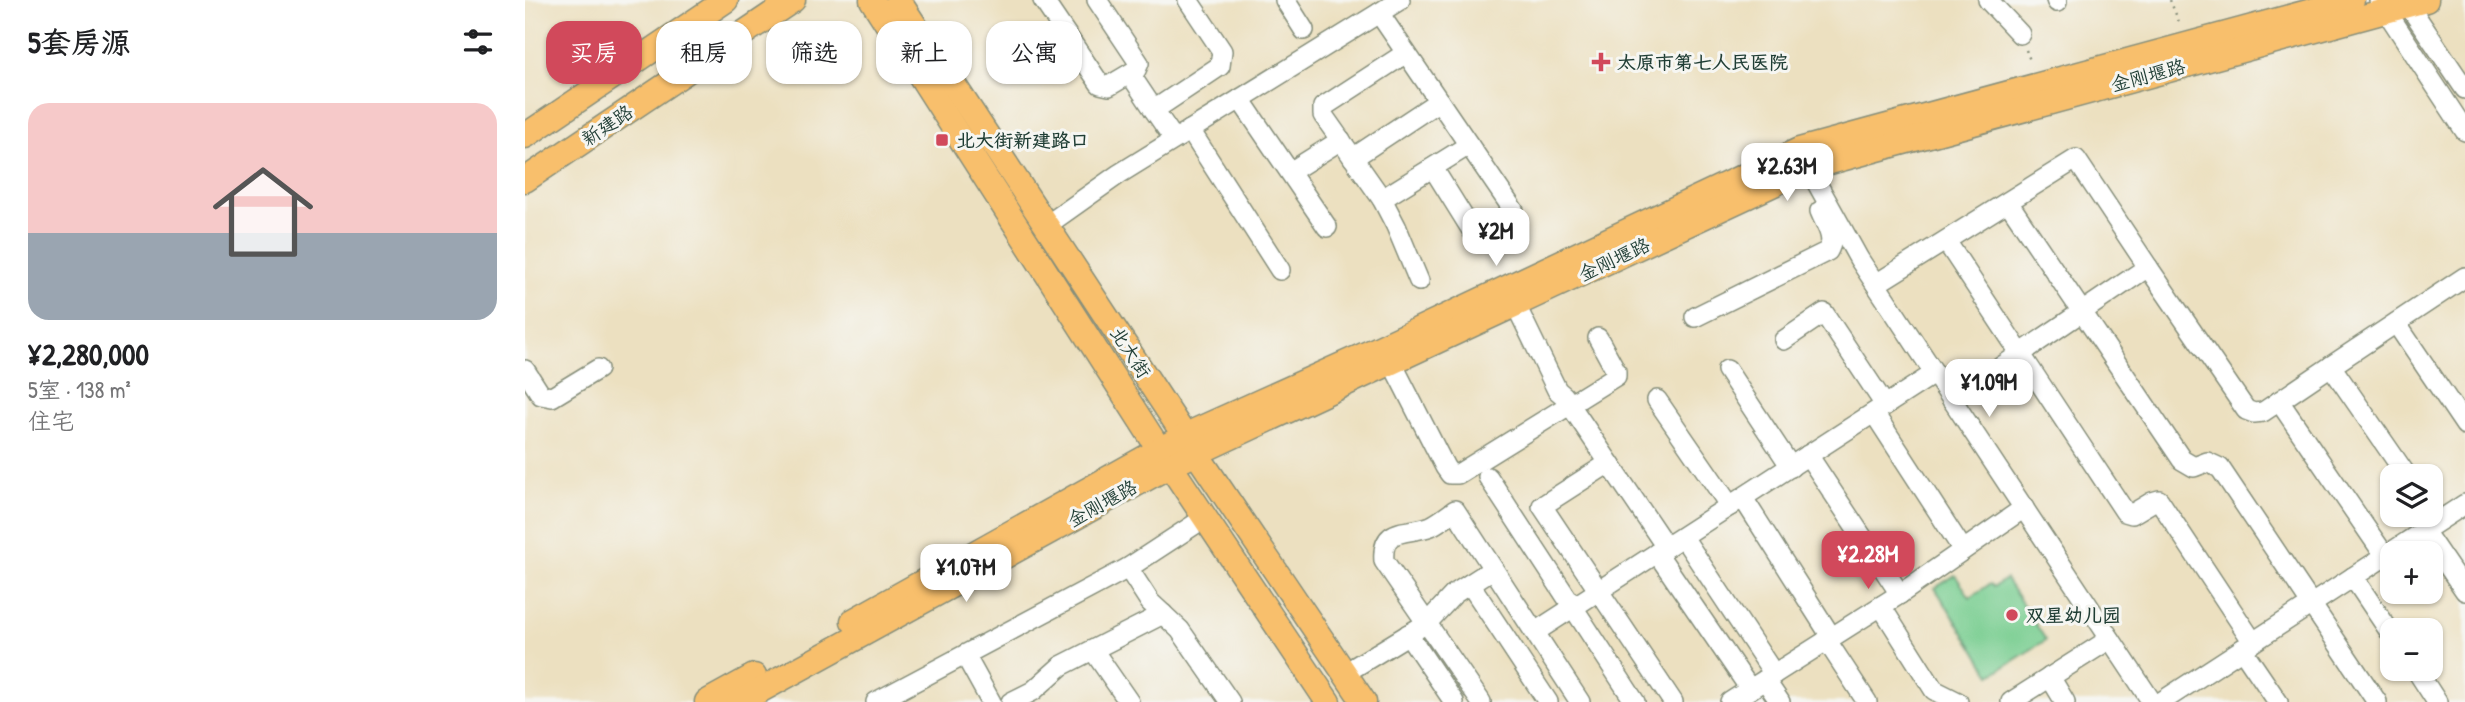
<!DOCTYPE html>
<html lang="zh">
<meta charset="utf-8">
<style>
body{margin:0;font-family:"Patrick Hand","LXGW WenKai TC",sans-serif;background:#f2f2f2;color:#202124;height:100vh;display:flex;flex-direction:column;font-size:26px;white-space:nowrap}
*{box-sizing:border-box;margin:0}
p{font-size:23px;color:#757577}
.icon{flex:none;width:38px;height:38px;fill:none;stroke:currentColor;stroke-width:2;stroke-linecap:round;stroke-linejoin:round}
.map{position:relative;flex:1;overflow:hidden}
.sheet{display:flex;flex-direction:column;background:#fff;width:525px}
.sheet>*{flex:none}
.hud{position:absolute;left:21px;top:21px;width:665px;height:63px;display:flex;gap:14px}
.fabs{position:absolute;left:1855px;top:464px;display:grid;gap:14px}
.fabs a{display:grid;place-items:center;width:63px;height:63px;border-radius:14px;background:#fff;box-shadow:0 2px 5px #0004;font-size:35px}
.price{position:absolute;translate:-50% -60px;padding:0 16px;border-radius:14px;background:#fff;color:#222;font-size:23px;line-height:46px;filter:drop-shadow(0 2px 4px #0008)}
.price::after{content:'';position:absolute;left:50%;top:42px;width:21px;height:16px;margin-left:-10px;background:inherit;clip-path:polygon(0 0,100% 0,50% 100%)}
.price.current{background:#d1495b;color:#fff}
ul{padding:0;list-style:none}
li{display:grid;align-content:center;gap:14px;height:371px;padding:0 28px}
li span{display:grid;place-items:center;height:217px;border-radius:21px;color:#555}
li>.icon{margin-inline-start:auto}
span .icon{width:126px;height:126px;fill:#fffc;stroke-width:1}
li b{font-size:30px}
h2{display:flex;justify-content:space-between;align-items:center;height:84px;padding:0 28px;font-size:30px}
.pill{padding:0 24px;border-radius:21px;background:#fff;box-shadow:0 2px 5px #0004;font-size:24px;line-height:63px}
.pill.current{background:#d1495b;color:#fff}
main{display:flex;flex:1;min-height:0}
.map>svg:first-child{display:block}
.green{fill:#79ce91;stroke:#4c8662;stroke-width:2}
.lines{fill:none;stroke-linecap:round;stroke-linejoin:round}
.minor-casing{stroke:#868e7a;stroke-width:22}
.major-casing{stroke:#868e7a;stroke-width:27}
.path{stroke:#868e7a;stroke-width:2.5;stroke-dasharray:2 5;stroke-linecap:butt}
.minor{stroke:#fff;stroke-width:19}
.major{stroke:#f8bf6c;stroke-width:24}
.poi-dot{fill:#d1495b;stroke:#f6f6f2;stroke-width:2.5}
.labels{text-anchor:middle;stroke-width:6;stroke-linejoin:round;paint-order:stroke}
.poi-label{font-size:19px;font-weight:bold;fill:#1f3d34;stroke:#f6f6f2;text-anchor:start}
.street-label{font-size:19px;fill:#1f3d34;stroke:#f6f6f2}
</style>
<main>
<section class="sheet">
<h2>5套房源<svg class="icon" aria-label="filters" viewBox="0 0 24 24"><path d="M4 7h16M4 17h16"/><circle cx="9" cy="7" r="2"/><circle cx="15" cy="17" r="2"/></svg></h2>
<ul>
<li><span style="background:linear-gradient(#f6c9c9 60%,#9aa5b1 0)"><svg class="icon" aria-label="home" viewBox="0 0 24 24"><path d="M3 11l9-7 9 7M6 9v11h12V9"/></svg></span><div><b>¥2,280,000</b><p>5室 · 138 m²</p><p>住宅</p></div></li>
</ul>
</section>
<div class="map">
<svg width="1940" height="702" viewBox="0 0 1940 702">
<rect width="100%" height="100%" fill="#f6f6f2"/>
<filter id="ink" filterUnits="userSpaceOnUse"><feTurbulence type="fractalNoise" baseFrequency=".0143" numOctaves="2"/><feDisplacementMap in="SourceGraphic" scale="14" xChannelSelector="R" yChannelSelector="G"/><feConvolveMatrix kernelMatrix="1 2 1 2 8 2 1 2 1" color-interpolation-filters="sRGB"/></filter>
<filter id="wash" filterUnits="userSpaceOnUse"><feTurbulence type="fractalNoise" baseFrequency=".00686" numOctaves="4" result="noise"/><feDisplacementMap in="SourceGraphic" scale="28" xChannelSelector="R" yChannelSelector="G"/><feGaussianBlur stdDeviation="1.57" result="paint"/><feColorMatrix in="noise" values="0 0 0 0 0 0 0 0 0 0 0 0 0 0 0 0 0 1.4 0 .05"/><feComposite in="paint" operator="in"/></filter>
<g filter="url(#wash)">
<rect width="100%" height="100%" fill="#ece0c0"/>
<!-- green -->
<path class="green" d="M 1430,575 L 1445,597 L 1465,584 L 1468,587 L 1481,579 L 1521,640 L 1466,675 L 1410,588 Z"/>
</g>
<g filter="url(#ink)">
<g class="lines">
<!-- minor casing -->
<g class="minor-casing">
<g id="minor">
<path d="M 518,0 L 575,84 L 584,86 L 611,70 L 614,63 L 572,0"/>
<path d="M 760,0 L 779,30"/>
<path d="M 1463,0 L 1495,34"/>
<path d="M 1531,0 L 1532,2"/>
<path d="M 1854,0 L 1940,131"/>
<path d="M 1880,0 L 1940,89"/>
<path d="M 854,13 L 989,211"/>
<path d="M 605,74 L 629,110"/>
<path d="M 715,99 L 802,227"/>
<path d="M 665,130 L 755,270"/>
<path d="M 649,139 L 629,110 L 695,66 L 697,51 L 663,0"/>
<path d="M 828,158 L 914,101"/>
<path d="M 1278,158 L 1334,259 L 1627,702"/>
<path d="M 908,168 L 951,237"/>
<path d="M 765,172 L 816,140"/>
<path d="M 857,199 L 798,115 L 798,107 L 881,53"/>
<path d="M 1483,202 L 1657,460 L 1669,467 L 1682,462 L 1695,468 L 1852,702"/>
<path d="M 522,225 L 594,174 L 875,0"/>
<path d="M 1421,241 L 1600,512 L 1607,514 L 1627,502 L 1634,500 L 1728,642"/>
<path d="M 894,281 L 871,226 L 857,199 L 944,145"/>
<path d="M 1351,284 L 1551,159 L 1623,267"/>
<path d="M 985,293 L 1032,390 L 1039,396 L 1141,547"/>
<path d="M 1170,317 L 1303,251 C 1311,238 1300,224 1295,211"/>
<path d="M 1871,323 L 1940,425"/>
<path d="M 1259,340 L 1299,313 L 1360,405"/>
<path d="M 867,363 L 920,467 L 925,474 L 933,474 L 1091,376 L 1091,371 L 1073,338"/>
<path d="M 1806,366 L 1940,277"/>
<path d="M 0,370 L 16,395 L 27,397 L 73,369"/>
<path d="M 1202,370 L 1266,467"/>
<path d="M 1132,400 L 1205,506"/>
<path d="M 1427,400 L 1623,267 L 1721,410 L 1729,413 L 1738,412 L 1806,366 L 1882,476"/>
<path d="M 1754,401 L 1860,556"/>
<path d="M 1349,413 L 1438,550"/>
<path d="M 1283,455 L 1375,594"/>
<path d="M 1084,463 L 1017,506 L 1148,702"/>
<path d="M 963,477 L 1110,702"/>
<path d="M 1218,498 L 1307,638"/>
<path d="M 1899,531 L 1940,591"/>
<path d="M 1158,537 L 1249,674"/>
<path d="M 1132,553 L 1225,689"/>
<path d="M 603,568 L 625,602 L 655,630 L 705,702"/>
<path d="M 1828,577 L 1867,635"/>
<path d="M 945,584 L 1023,702"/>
<path d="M 1356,606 L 1409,690 L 1433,702"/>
<path d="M 1010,632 L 1410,373"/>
<path d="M 883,634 L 929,702"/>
<path d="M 1302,641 L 1342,702"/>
<path d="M 1717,649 L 1753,702"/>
<path d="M 568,650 L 604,702"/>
<path d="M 440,655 L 466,702"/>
<path d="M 1890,668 L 1912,702"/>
<path d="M 820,673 L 902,623 L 929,594 L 968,569"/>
<path d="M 1525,677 L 1540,702"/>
<path d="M 1240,680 L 1255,702"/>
<path d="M 351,702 L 603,568 L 681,517"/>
<path d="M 486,702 L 508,691 L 536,666 L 638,614"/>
<path d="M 956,702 L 859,561 C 856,525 883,535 906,526 C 914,522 923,515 930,510 L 1055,702"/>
<path d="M 1205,702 L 1375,594 L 1499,508"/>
<path d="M 1486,702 L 1585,639"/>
<path d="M 1636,702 L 1940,504"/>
</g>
</g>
<!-- major casing -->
<g class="major-casing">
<g id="major">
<path d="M 347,0 L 634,449 L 803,702"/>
<path d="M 373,0 L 671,453 L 839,702"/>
<path d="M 0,136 L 201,0"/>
<path d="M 0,180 L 268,0"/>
<path d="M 328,621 L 661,435 L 850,350 L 1274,150 L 1827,0"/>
<path d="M 182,702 L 229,676"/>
<path d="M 214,702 L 646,465 L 1283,168 L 1901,0"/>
</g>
</g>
<!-- path -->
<g class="path">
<path d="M 1645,0 L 1654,22"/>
<path d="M 1501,50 L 1506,63"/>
</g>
<!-- minor -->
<use href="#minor" class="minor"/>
<!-- major -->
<use href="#major" class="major"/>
</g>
</g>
<!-- markers -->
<g class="poi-dot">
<path d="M1072.5 51.5h7v7h7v7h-7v7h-7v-7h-7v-7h7z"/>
<rect x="410" y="133" width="14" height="14" rx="3.5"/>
<circle cx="1487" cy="615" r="7"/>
</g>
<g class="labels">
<!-- poi labels -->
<g class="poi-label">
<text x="1092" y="69">太原市第七人民医院</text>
<text x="431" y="147">北大街新建路口</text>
<text x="1501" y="622">双星幼儿园</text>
</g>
<!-- street labels -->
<g class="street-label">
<text transform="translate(1623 75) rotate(-15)" y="7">金刚堰路</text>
<text transform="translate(82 125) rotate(-34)" y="7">新建路</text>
<text transform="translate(1089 259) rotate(-25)" y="7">金刚堰路</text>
<text transform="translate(606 352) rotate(57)" y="7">北大街</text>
<text transform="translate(577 503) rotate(-29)" y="7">金刚堰路</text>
</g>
</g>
</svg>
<div class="fabs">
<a><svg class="icon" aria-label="layers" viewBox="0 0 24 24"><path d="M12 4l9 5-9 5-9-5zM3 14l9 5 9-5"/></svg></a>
<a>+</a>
<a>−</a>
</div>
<b class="price" style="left:1262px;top:203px">¥2.63M</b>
<b class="price" style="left:971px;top:268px">¥2M</b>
<b class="price" style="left:1464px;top:419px">¥1.09M</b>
<b class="price current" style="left:1343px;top:591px">¥2.28M</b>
<b class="price" style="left:441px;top:604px">¥1.07M</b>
<div class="hud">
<a class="pill current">买房</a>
<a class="pill">租房</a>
<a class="pill">筛选</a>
<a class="pill">新上</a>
<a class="pill">公寓</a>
</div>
</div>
</main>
